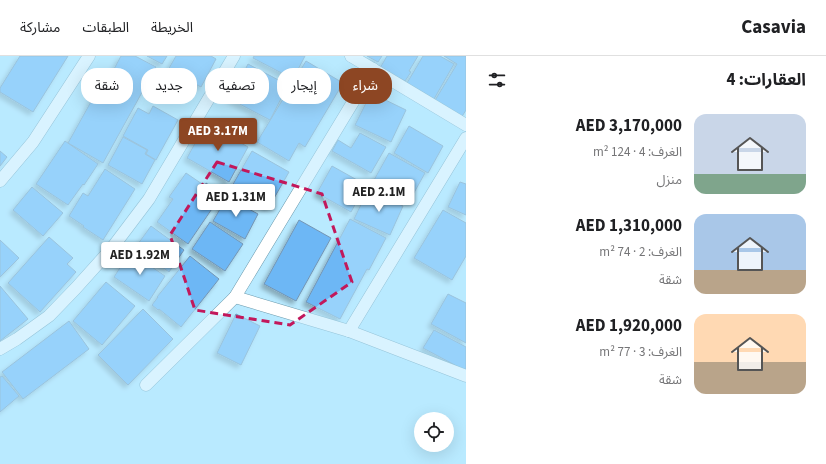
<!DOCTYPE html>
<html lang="ar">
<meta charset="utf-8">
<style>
body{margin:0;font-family:"Source Sans 3","Noto Sans Arabic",sans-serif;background:#f2f2f2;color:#202124;direction:rtl;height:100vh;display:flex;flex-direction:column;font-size:15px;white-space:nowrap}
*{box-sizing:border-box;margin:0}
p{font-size:13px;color:#757577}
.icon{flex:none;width:22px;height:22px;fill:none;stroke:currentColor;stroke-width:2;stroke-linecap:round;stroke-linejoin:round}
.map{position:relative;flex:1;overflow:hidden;direction:ltr}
.details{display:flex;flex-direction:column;background:#fff;width:360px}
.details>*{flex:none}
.banner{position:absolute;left:12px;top:12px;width:380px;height:36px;direction:rtl;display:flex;gap:8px}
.buttons{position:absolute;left:414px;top:356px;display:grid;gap:8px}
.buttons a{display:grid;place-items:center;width:40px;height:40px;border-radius:50%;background:#fff;box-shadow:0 4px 16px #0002;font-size:20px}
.price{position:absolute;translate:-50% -34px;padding:0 9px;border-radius:4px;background:#fff;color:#222;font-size:13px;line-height:26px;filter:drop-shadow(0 1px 2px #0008)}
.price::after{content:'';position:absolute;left:50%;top:24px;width:12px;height:9px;margin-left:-6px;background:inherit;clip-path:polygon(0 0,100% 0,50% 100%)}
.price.selected{background:#8d4623;color:#fff}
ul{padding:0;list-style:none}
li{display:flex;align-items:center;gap:12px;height:100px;padding:0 20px}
li span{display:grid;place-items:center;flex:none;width:112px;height:80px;border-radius:12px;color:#555}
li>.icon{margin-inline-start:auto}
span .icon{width:48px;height:48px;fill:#fffc;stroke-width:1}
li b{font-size:17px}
h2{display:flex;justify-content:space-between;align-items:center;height:48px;padding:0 20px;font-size:17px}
.pill{padding:0 14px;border-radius:16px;background:#fff;box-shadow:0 4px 16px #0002;font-size:14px;line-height:36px}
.pill.selected{background:#8d4623;color:#fff}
header{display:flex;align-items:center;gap:24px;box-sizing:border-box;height:56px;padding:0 20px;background:#fff;border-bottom:1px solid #e0e0e0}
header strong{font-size:19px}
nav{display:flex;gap:22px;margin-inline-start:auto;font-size:14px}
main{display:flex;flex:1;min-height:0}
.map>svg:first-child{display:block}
.building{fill:#6db7f5;stroke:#7495b3;filter:url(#shadow)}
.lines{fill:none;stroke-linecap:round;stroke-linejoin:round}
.minor-casing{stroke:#6a99ac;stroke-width:13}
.minor{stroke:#fff;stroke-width:12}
.marked{fill:none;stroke:#c2185b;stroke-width:3;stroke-dasharray:8 5;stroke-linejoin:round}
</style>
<header>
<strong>Casavia</strong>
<nav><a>الخريطة</a><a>الطبقات</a><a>مشاركة</a></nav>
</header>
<main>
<section class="details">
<h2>العقارات: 4<svg class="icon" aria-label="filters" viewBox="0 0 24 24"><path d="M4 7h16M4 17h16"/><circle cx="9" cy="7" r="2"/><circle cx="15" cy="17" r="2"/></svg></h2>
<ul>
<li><span style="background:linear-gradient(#c9d6e8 75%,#7fa58c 0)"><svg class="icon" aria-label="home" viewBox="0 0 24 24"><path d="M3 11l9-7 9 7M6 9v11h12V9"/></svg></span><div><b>AED 3,170,000</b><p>الغرف: 4 · 124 m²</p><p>منزل</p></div></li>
<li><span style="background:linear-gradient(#a9c7e8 70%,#b9a48a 0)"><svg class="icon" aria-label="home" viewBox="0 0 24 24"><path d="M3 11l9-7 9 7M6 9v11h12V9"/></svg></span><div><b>AED 1,310,000</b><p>الغرف: 2 · 74 m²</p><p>شقة</p></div></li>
<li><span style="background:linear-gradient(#ffd9b3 60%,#b9a48a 0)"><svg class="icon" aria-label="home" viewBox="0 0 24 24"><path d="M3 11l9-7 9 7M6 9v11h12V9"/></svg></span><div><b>AED 1,920,000</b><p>الغرف: 3 · 77 m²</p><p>شقة</p></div></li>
</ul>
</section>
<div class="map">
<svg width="466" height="408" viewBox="0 0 466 408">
<defs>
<filter id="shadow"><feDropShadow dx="-3.5" dy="3.5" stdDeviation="2" flood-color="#0004"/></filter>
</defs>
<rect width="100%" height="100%" fill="#b9eaff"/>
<!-- building -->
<g class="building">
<path d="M 20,0 L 68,0 L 33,56 L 0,36 L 0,32 Z"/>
<path d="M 121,0 L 135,0 L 156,11 L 103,107 L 68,87 L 102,26 L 106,28 Z"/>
<path d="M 147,0 L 167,0 L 162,8 Z"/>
<path d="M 176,0 L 211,0 L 216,3 L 201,31 L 168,14 Z"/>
<path d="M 254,0 L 305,0 L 293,23 L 253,2 Z"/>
<path d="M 367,0 L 382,0 L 378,6 Z"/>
<path d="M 387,0 L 418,0 L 409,15 L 411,16 L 405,25 L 380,12 Z"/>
<path d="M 423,0 L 440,0 L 454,8 L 434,43 L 407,27 Z"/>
<path d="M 444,0 L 466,0 L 466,54 L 461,62 L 434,46 L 457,8 Z"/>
<path d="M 306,5 L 343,27 L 305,91 L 299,87 L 289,105 L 257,86 Z"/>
<path d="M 248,8 L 288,29 L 270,64 L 230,43 Z"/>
<path d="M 371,37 L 406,54 L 391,86 L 355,69 Z"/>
<path d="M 153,50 L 178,64 L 156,104 L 146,98 L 148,94 L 123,80 L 138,52 L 149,58 Z"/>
<path d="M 206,67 L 248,91 L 229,126 L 187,102 Z"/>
<path d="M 409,70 L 443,90 L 428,117 L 394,97 Z"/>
<path d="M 360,77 L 386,91 L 371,117 L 332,95 L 338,84 L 351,92 Z"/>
<path d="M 123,81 L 147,94 L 145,98 L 155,104 L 142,128 L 108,109 Z"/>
<path d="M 65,85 L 98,108 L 84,129 L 83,128 L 68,149 L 36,128 Z"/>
<path d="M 0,95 L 7,101 L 0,110 Z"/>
<path d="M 252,95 L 289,116 L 269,151 L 232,130 Z"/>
<path d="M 389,97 L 425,117 L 410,144 L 374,124 Z"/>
<path d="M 332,110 L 366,129 L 351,156 L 317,137 Z"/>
<path d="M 105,113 L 135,133 L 103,184 L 83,171 L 84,170 L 69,160 L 83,137 L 88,140 Z"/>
<path d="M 186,117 L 205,130 L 206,127 L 222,138 L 188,188 L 157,166 L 173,143 L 169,141 Z"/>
<path d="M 460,126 L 466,128 L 466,159 L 448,151 Z"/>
<path d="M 32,131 L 63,157 L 43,180 L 13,154 Z"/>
<path d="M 368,134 L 403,150 L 390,179 L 354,163 Z"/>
<path d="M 227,141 L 258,158 L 245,183 L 213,165 Z"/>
<path d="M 443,154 L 466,167 L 466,200 L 452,224 L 414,202 Z"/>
<path d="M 350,163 L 386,182 L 369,214 L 367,213 L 340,263 L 306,246 Z"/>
<path d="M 299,164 L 331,182 L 296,245 L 264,228 Z"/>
<path d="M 210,166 L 243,188 L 225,215 L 192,193 Z"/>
<path d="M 151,170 L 184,194 L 169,216 L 135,192 Z"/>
<path d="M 49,181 L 73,202 L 67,208 L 76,216 L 40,256 L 8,227 Z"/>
<path d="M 0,184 L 19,202 L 0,221 Z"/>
<path d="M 130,196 L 165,220 L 149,245 L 114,221 Z"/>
<path d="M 190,200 L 219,223 L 181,271 L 159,253 L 158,254 L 152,249 L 158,241 L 157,241 Z"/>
<path d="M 106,226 L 135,250 L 102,289 L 73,265 Z"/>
<path d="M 0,230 L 28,263 L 0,285 Z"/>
<path d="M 448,238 L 466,247 L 466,287 L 431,268 Z"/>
<path d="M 143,253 L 173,283 L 128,329 L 98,299 Z"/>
<path d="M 236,258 L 260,270 L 241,309 L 217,297 Z"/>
<path d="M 69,265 L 89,293 L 23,343 L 2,316 Z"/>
<path d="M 434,274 L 466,291 L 466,315 L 423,292 Z"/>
<path d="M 2,320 L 19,340 L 0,356 L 0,321 Z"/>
</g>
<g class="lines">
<!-- minor casing -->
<g class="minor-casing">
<g id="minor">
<path d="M 351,0 L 466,69"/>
<path d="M 0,125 L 33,86 L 89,0"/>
<path d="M 235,241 L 349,275 L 466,320"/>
<path d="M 349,275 L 466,82"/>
<path d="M 0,293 L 17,283 L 49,260 L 76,232 L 112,192 L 149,143 L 234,0"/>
<path d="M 146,329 L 235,241 L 373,13"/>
</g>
</g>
<!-- minor -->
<use href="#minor" class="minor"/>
</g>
<!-- marked area -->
<path d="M0 0H466V408H0ZM 217,106 L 322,138 L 352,226 L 290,269 L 195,254 L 170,179 Z" fill="#b9eaff" fill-opacity=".55" fill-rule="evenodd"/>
<path class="marked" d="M 217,106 L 322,138 L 352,226 L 290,269 L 195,254 L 170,179 Z"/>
</svg>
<div class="buttons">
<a><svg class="icon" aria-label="locate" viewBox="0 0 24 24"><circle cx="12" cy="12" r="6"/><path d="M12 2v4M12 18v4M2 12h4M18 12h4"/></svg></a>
</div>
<b class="price selected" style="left:218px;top:96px">AED 3.17M</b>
<b class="price" style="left:379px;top:157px">AED 2.1M</b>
<b class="price" style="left:236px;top:162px">AED 1.31M</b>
<b class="price" style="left:140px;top:220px">AED 1.92M</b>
<div class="banner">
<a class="pill selected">شراء</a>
<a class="pill">إيجار</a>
<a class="pill">تصفية</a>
<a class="pill">جديد</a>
<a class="pill">شقة</a>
</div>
</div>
</main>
